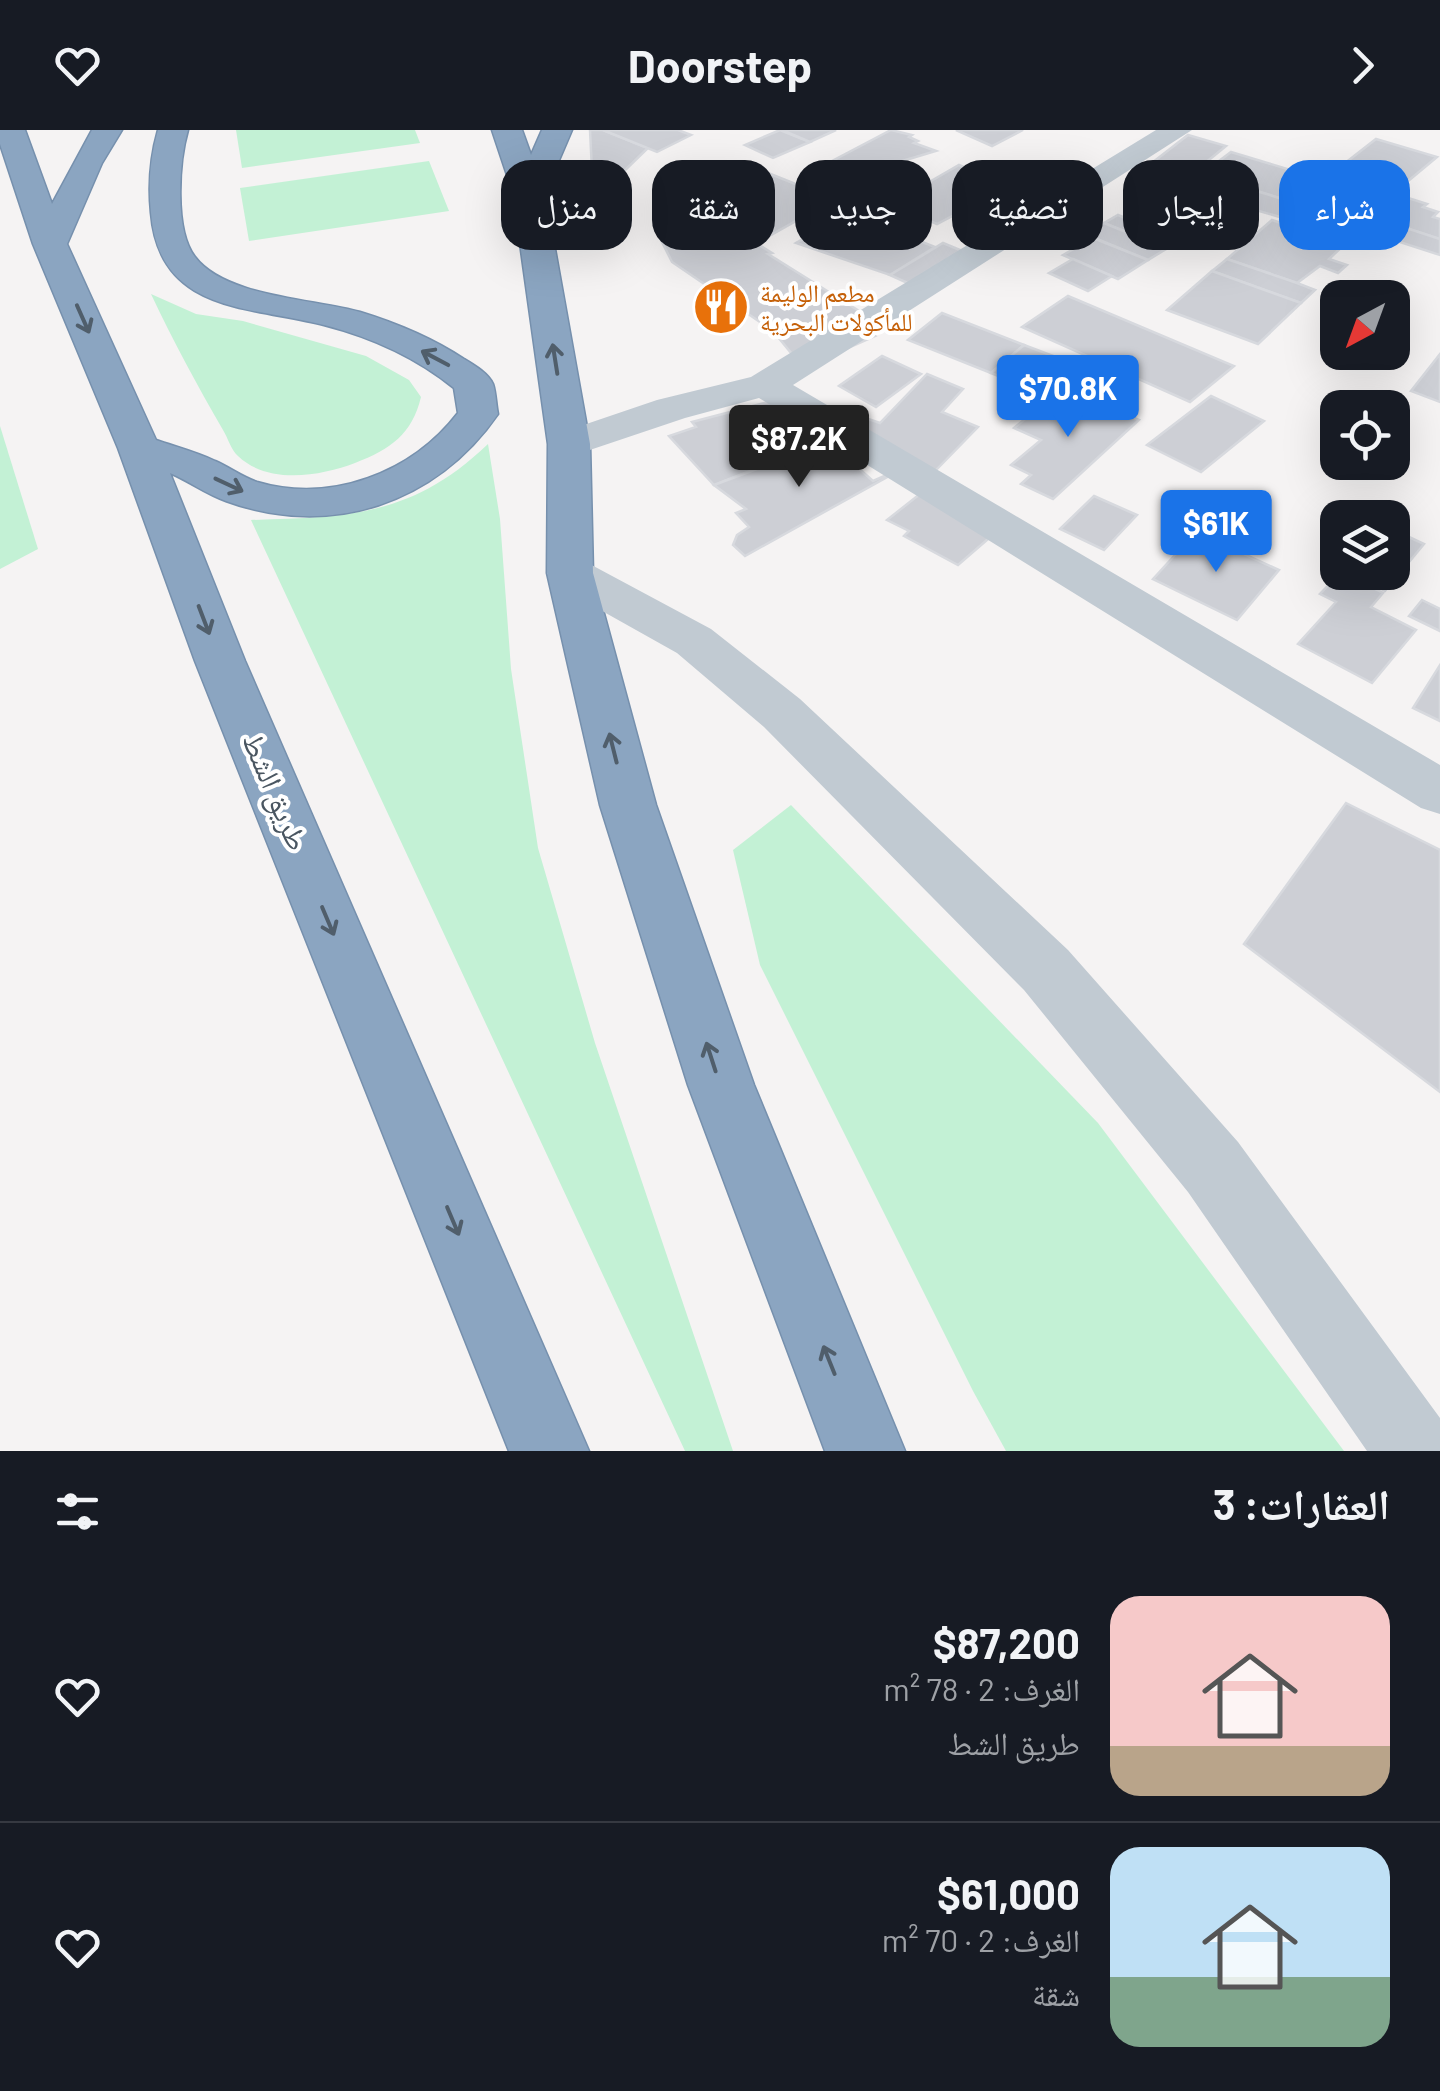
<!DOCTYPE html>
<html lang="ar">
<meta charset="utf-8">
<style>
body{margin:0;font-family:Barlow,"Noto Naskh Arabic",sans-serif;background:#20242c;color:#f1f3f6;direction:rtl;height:100vh;display:flex;flex-direction:column;font-size:38px;white-space:nowrap}
*{box-sizing:border-box;margin:0}
p{font-size:32px;color:#9ea1a6}
.icon{flex:none;width:55px;height:55px;fill:none;stroke:currentColor;stroke-width:2;stroke-linecap:round;stroke-linejoin:round}
.map{position:relative;height:1321px;overflow:hidden;direction:ltr}
.details{display:flex;flex-direction:column;background:#171b24;flex:1}
.details>*{flex:none}
.guide{position:absolute;left:30px;top:30px;width:1380px;height:90px;direction:rtl;display:flex;gap:20px}
.needle{width:65px;rotate:221deg}
.controls{position:absolute;left:1320px;top:150px;display:grid;gap:20px}
.controls a{display:grid;place-items:center;width:90px;height:90px;border-radius:20px;background:#171b24;box-shadow:0 10px 40px #0002;font-size:50px}
.price{position:absolute;translate:-50% -85px;padding:0 22px;border-radius:10px;background:#1a73e8;color:#fff;font-size:32px;line-height:65px;filter:drop-shadow(0 2px 5px #0008)}
.price::after{content:'';position:absolute;left:50%;top:60px;width:30px;height:22px;margin-left:-15px;background:inherit;clip-path:polygon(0 0,100% 0,50% 100%)}
.price.on{background:#222;color:#fff}
ul{padding:0;list-style:none}
li{display:flex;align-items:center;gap:30px;height:250px;padding:0 50px}
li+li{border-top:2px solid #363941}
li span{display:grid;place-items:center;flex:none;width:280px;height:200px;border-radius:30px;color:#555}
li>.icon{margin-inline-start:auto}
span .icon{width:120px;height:120px;fill:#fffc;stroke-width:1}
li b{font-size:42px}
h2{display:flex;justify-content:space-between;align-items:center;height:120px;padding:0 50px;font-size:42px}
.pill{padding:0 35px;border-radius:30px;background:#171b24;box-shadow:0 10px 40px #0002;font-size:35px;line-height:90px}
.pill.on{background:#1a73e8;color:#fff}
header{display:flex;justify-content:space-between;align-items:center;height:130px;padding:0 50px;background:#171b24;font-size:45px;font-weight:700}
.map>svg:first-child{display:block}
.green{fill:#c3f1d5}
.building{fill:#cdcfd5;stroke:#d7d9de;stroke-width:2.5;fill-rule:evenodd}
.lines{fill:none;stroke-linecap:round;stroke-linejoin:round}
.highway-casing{stroke:#7690ad;stroke-width:3}
.street{fill:#c1cad2;fill-rule:evenodd}
.highway{fill:#8ba5c1;fill-rule:evenodd}
.oneway{stroke:#505e6b}
.labels{text-anchor:middle;stroke-width:8;stroke-linejoin:round;paint-order:stroke}
.far-food-label{font-size:25px;fill:#c56008;stroke:#fff;text-anchor:start}
.street-label{font-size:30px;fill:#4a5661;stroke:#fff}
</style>
<header><svg class="icon" aria-label="forward" viewBox="0 0 24 24"><path d="M9 5l7 7-7 7"/></svg>Doorstep<svg class="icon" aria-label="heart" viewBox="0 0 24 24"><path d="M12 20l-8-8c-3-5 5-10 8-4 3-6 11-1 8 4z"/></svg></header>
<div class="map">
<svg width="1440" height="1321" viewBox="0 0 1440 1321">
<rect width="100%" height="100%" fill="#f5f3f3"/>
<!-- green -->
<g class="green">
<path d="M 236,0 L 415,0 L 420,13 L 242,38 Z"/>
<path d="M 429,31 L 449,81 L 249,111 L 240,58 Z"/>
<path d="M 151,164 L 196,184 L 243,191 L 366,226 L 409,250 L 421,267 C 412,304 391,319 355,333 C 321,346 268,355 238,326 C 231,320 228,308 223,300 C 197,255 173,211 151,164 Z"/>
<path d="M 0,296 L 38,419 L 0,439 Z"/>
<path d="M 488,314 L 500,389 L 511,539 L 538,718 L 595,913 L 733,1321 L 685,1321 L 251,390 C 349,387 413,386 488,314 Z"/>
<path d="M 791,675 L 1098,993 L 1344,1321 L 1006,1321 L 973,1261 L 760,835 L 733,720 Z"/>
</g>
<!-- building -->
<g class="building">
<path d="M 590,0 L 603,0 L 648,18 L 621,44 L 622,50 L 593,61 Z"/>
<path d="M 603,0 L 678,0 L 691,5 L 657,22 Z"/>
<path d="M 780,0 L 810,12 L 773,28 L 745,15 Z"/>
<path d="M 782,0 L 836,0 L 810,12 Z"/>
<path d="M 891,0 L 912,5 L 909,7 L 918,11 L 914,13 L 936,21 L 899,32 L 904,34 L 873,47 L 877,48 L 869,52 L 876,55 L 864,61 L 813,41 Z"/>
<path d="M 956,0 L 1023,0 L 992,16 Z"/>
<path d="M 1188,5 L 1226,16 L 1178,55 L 1139,43 Z"/>
<path d="M 1376,9 L 1437,27 L 1402,56 L 1340,37 Z"/>
<path d="M 1231,22 L 1380,67 L 1354,91 L 1202,44 Z"/>
<path d="M 959,35 L 1019,61 L 1008,67 L 996,63 L 937,94 L 878,69 L 920,47 L 931,51 Z"/>
<path d="M 763,41 L 818,63 L 811,67 L 826,74 L 753,115 L 682,84 Z"/>
<path d="M 1253,60 L 1289,71 L 1283,76 L 1328,89 L 1318,98 L 1221,70 L 1233,61 L 1246,65 Z"/>
<path d="M 1402,66 L 1427,74 L 1423,77 L 1438,82 L 1433,87 L 1440,89 L 1440,109 L 1378,89 Z"/>
<path d="M 1156,74 L 1186,86 L 1174,94 L 1190,100 L 1177,109 L 1139,92 L 1148,84 L 1139,81 Z"/>
<path d="M 849,83 L 935,117 L 890,145 L 796,113 Z"/>
<path d="M 1118,85 L 1150,98 L 1172,107 L 1158,115 L 1104,93 Z"/>
<path d="M 687,86 L 732,109 L 743,105 L 772,123 L 768,124 L 872,189 L 858,195 L 875,206 L 821,230 L 792,224 L 773,201 L 672,132 L 654,96 Z"/>
<path d="M 1272,90 L 1345,114 L 1329,129 L 1347,135 L 1338,143 L 1320,136 L 1297,153 L 1227,129 Z"/>
<path d="M 1388,92 L 1440,109 L 1440,125 L 1375,104 Z"/>
<path d="M 1104,93 L 1158,115 L 1166,119 L 1148,130 L 1085,104 Z"/>
<path d="M 1093,108 L 1148,130 L 1118,149 L 1063,125 Z"/>
<path d="M 943,113 L 965,122 L 912,155 L 890,145 Z"/>
<path d="M 1073,129 L 1112,146 L 1088,161 L 1049,143 Z"/>
<path d="M 1227,129 L 1297,153 L 1315,160 L 1301,173 L 1212,141 Z"/>
<path d="M 1212,141 L 1301,173 L 1258,214 L 1167,180 Z"/>
<path d="M 1068,166 L 1234,236 L 1190,272 L 1022,197 Z"/>
<path d="M 942,183 L 1024,215 L 991,243 L 908,210 Z"/>
<path d="M 1024,215 L 1127,254 L 1095,285 L 991,243 Z"/>
<path d="M 1440,224 L 1440,272 L 1411,261 Z"/>
<path d="M 882,226 L 921,244 L 876,277 L 839,256 Z"/>
<path d="M 927,244 L 963,259 L 942,282 L 978,297 L 935,341 L 849,297 L 854,284 L 880,293 Z"/>
<path d="M 1063,258 L 1139,290 L 1053,369 L 1021,354 L 1031,345 L 1011,335 L 1041,310 L 1014,298 Z"/>
<path d="M 1211,266 L 1264,291 L 1201,342 L 1147,315 Z"/>
<path d="M 776,270 L 828,305 L 828,311 L 714,355 L 669,306 L 696,297 L 692,292 Z"/>
<path d="M 840,308 L 864,331 L 878,325 L 898,341 L 745,426 L 733,415 L 737,405 L 749,397 L 736,383 L 746,379 L 714,355 ZM 879,327 L 896,341 L 873,351 L 856,336 Z"/>
<path d="M 920,364 L 995,403 L 958,435 L 904,406 L 909,401 L 887,390 Z"/>
<path d="M 1094,366 L 1137,385 L 1104,420 L 1060,399 Z"/>
<path d="M 1392,399 L 1424,414 L 1385,461 L 1349,442 L 1392,442 Z"/>
<path d="M 1196,402 L 1279,440 L 1237,490 L 1153,449 Z"/>
<path d="M 1341,442 L 1383,463 L 1371,477 L 1416,500 L 1372,553 L 1298,514 L 1336,472 L 1320,464 Z"/>
<path d="M 1422,470 L 1440,479 L 1440,501 L 1409,486 Z"/>
<path d="M 1440,535 L 1440,591 L 1413,578 Z"/>
<path d="M 1346,673 L 1440,720 L 1440,962 L 1244,814 Z"/>
</g>
<g class="lines">
<!-- highway casing -->
<g class="highway-casing">
<g id="highway">
<path d="M 0,0 L 25,0 L 52,74 L 92,0 L 122,0 L 102,33 L 67,114 L 156,310 C 176,317 196,322 215,331 C 229,337 242,347 257,352 C 331,374 412,343 458,283 L 454,258 C 417,228 371,207 324,195 C 249,176 159,183 151,83 C 148,54 150,28 158,0 L 188,0 C 179,31 174,100 195,127 C 225,167 314,169 360,182 C 396,193 432,208 464,229 C 474,235 488,243 493,254 C 496,263 496,275 498,284 C 436,374 330,409 226,371 C 206,364 189,351 170,343 L 245,531 L 589,1321 L 509,1321 L 195,531 L 118,318 L 33,114 L 0,14 Z"/>
<path d="M 492,0 L 522,0 L 531,25 L 542,0 L 572,0 L 545,63 L 590,314 L 593,443 L 656,675 L 754,955 L 905,1321 L 825,1321 L 688,955 L 600,675 L 547,443 L 548,314 L 513,63 Z"/>
</g>
</g>
<!-- street -->
<g class="street">
<path d="M 1156,0 L 1192,0 L 793,255 L 1440,635 L 1440,684 L 1421,678 L 759,268 L 685,288 L 569,327 L 554,323 L 548,314 L 554,305 L 657,270 L 751,247 Z"/>
<path d="M 570,427 L 586,432 L 711,499 L 800,569 L 1068,820 L 1238,1012 L 1440,1288 L 1440,1321 L 1367,1321 L 1188,1062 L 1024,860 L 764,597 L 677,523 L 554,454 L 547,443 L 554,432 Z"/>
</g>
<!-- highway -->
<use href="#highway" class="highway"/>
</g>
<!-- one-way arrows -->
<defs><path id="oneway-shaft" d="M-6 0H5M1.5-3L5.5 0L1.5 3" fill="none" stroke-width="1.6" stroke-linecap="round" stroke-linejoin="round" transform="scale(2.5)"/></defs>
<g class="oneway">
<use href="#oneway-shaft" transform="translate(83 189) rotate(66)"/>
<use href="#oneway-shaft" transform="translate(435 228) rotate(-152)"/>
<use href="#oneway-shaft" transform="translate(555 229) rotate(-99)"/>
<use href="#oneway-shaft" transform="translate(229 355) rotate(25)"/>
<use href="#oneway-shaft" transform="translate(204 490) rotate(69)"/>
<use href="#oneway-shaft" transform="translate(613 618) rotate(-104)"/>
<use href="#oneway-shaft" transform="translate(328 791) rotate(67)"/>
<use href="#oneway-shaft" transform="translate(711 927) rotate(-108)"/>
<use href="#oneway-shaft" transform="translate(453 1091) rotate(67)"/>
<use href="#oneway-shaft" transform="translate(829 1230) rotate(-112)"/>
</g>
<!-- icons -->
<defs>
<g id="restaurant-disc" transform="scale(2.875)"><circle r="9.5" fill="#e8710a" stroke="#fff"/><path d="M-5-6h1v4h1v-4h1v4h1v-4h1v5L-1.5 .5V6h-2V.5L-5-1ZM5-6V6H3V1.5H1.5Q1.5-4 5-6Z" fill="#fff"/></g>
</defs>
<g fill-rule="evenodd">
<use href="#restaurant-disc" x="721" y="177"/>
</g>
<g class="labels">
<!-- far-food labels -->
<g class="far-food-label">
<text x="760" y="172">مطعم الوليمة<tspan x="760" dy="29">للمأكولات البحرية</tspan></text>
</g>
<!-- street labels -->
<g class="street-label">
<text transform="translate(275 662) rotate(67)" y="10">طريق الشط</text>
</g>
</g>
</svg>
<div class="controls">
<a><svg class="needle" viewBox="-14 -14 28 28"><path d="M0-13l5 13h-10z" fill="#e53935"/><path d="M0 13l5-13h-10z" fill="#9ea1a6"/></svg></a>
<a><svg class="icon" aria-label="locate" viewBox="0 0 24 24"><circle cx="12" cy="12" r="6"/><path d="M12 2v4M12 18v4M2 12h4M18 12h4"/></svg></a>
<a><svg class="icon" aria-label="layers" viewBox="0 0 24 24"><path d="M12 4l9 5-9 5-9-5zM3 14l9 5 9-5"/></svg></a>
</div>
<b class="price" style="left:1068px;top:310px">$70.8K</b>
<b class="price on" style="left:799px;top:360px">$87.2K</b>
<b class="price" style="left:1216px;top:445px">$61K</b>
<div class="guide">
<a class="pill on">شراء</a>
<a class="pill">إيجار</a>
<a class="pill">تصفية</a>
<a class="pill">جديد</a>
<a class="pill">شقة</a>
<a class="pill">منزل</a>
</div>
</div>
<section class="details">
<h2>العقارات: 3<svg class="icon" aria-label="filters" viewBox="0 0 24 24"><path d="M4 7h16M4 17h16"/><circle cx="9" cy="7" r="2"/><circle cx="15" cy="17" r="2"/></svg></h2>
<ul>
<li><span style="background:linear-gradient(#f6c9c9 75%,#b9a48a 0)"><svg class="icon" aria-label="home" viewBox="0 0 24 24"><path d="M3 11l9-7 9 7M6 9v11h12V9"/></svg></span><div><b>$87,200</b><p>الغرف: 2 · 78 m²</p><p>طريق الشط</p></div><svg class="icon" aria-label="heart" viewBox="0 0 24 24"><path d="M12 20l-8-8c-3-5 5-10 8-4 3-6 11-1 8 4z"/></svg></li>
<li><span style="background:linear-gradient(#bfe0f5 65%,#7fa58c 0)"><svg class="icon" aria-label="home" viewBox="0 0 24 24"><path d="M3 11l9-7 9 7M6 9v11h12V9"/></svg></span><div><b>$61,000</b><p>الغرف: 2 · 70 m²</p><p>شقة</p></div><svg class="icon" aria-label="heart" viewBox="0 0 24 24"><path d="M12 20l-8-8c-3-5 5-10 8-4 3-6 11-1 8 4z"/></svg></li>
</ul>
</section>
